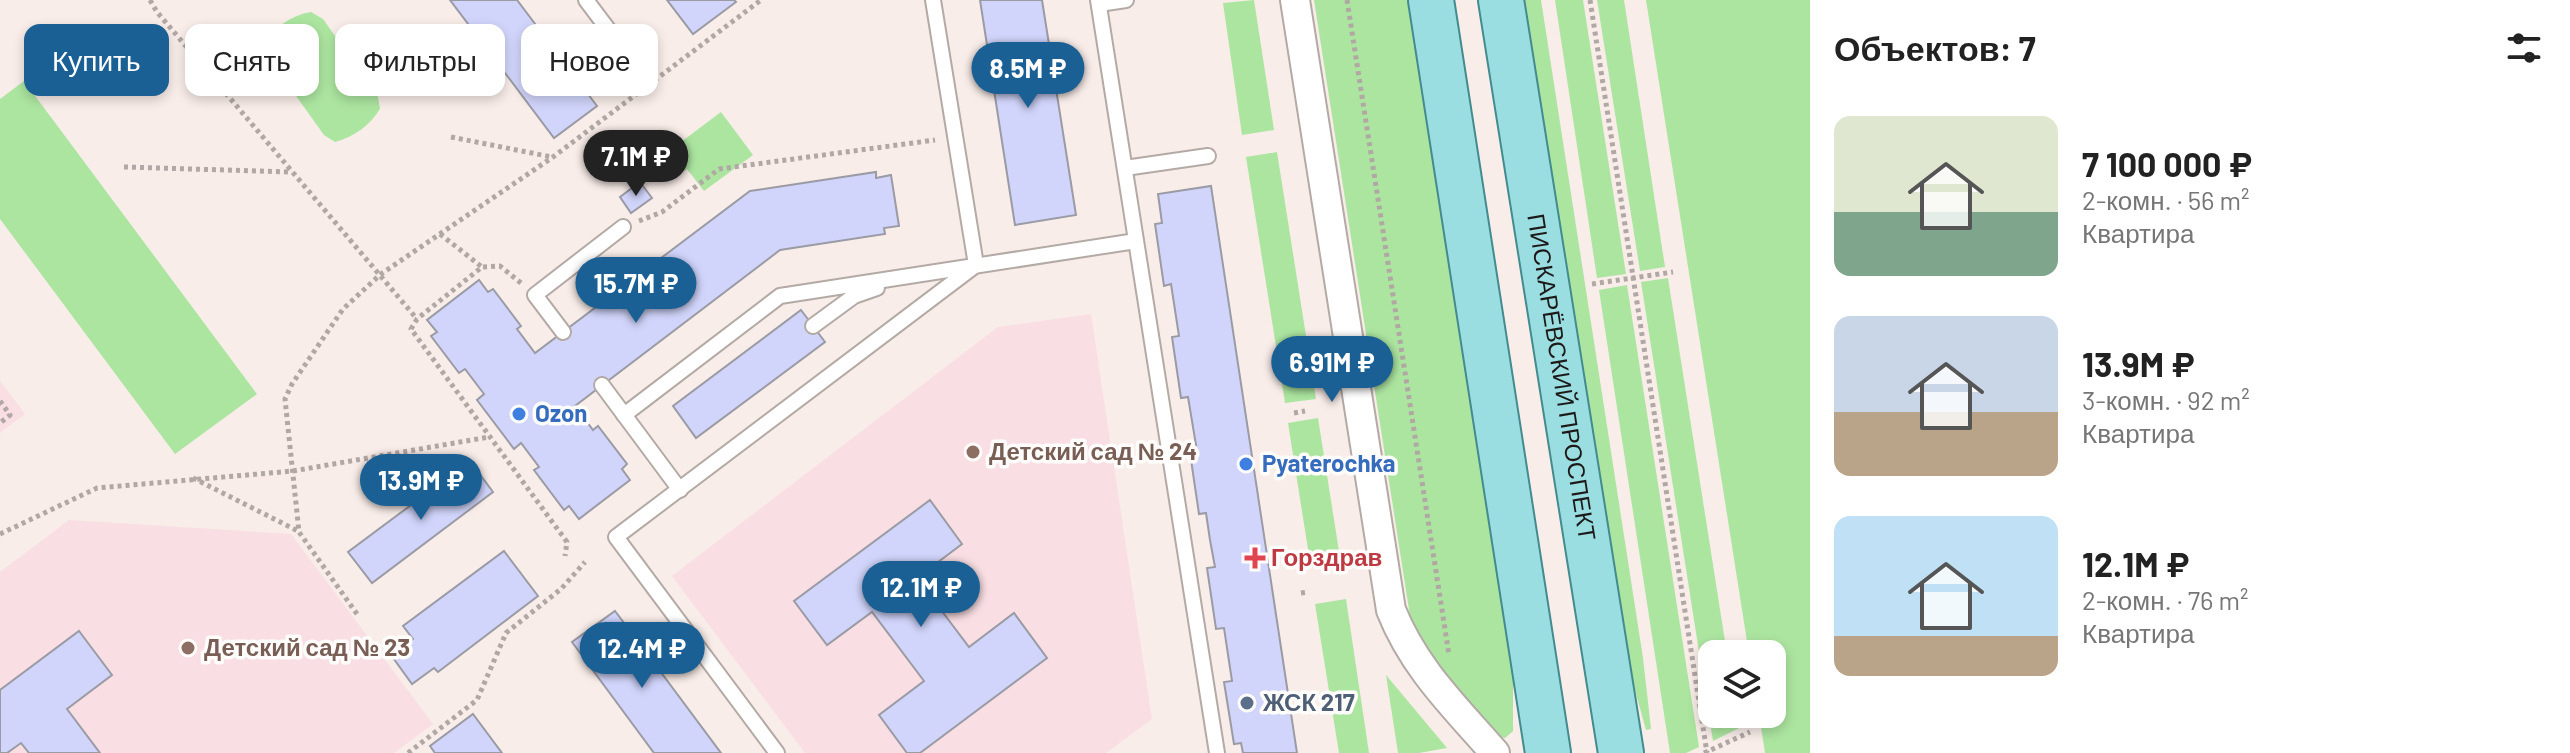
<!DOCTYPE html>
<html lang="ru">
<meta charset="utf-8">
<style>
body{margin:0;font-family:Barlow,sans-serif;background:#f2f2f2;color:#222;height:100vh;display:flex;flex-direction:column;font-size:30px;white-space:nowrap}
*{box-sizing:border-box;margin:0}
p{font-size:26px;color:#767676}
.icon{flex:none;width:44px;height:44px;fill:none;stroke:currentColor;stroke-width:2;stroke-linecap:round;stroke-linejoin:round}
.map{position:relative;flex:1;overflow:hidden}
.panel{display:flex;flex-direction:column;background:#fff;width:760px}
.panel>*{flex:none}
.top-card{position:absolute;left:24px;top:24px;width:760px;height:72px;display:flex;gap:16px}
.controls{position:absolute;left:1698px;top:640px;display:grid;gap:16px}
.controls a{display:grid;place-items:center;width:88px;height:88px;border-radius:16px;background:#fff;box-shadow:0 4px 12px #0003;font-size:40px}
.price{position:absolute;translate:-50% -68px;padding:0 18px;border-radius:28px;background:#1b6095;color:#fff;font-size:26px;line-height:52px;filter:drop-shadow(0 2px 4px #0008)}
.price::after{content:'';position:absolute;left:50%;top:48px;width:24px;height:18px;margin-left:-12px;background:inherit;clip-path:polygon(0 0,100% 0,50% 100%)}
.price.on{background:#222;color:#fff}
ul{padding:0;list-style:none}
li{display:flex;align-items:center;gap:24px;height:200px;padding:0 24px}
li span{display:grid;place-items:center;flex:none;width:224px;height:160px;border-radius:16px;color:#555}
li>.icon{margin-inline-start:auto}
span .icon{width:96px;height:96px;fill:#fffc;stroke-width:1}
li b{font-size:34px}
h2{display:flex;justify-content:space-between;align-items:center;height:96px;padding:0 24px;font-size:34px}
.chip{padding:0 28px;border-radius:16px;background:#fff;box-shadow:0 4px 12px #0003;font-size:28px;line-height:72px}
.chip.on{background:#1b6095;color:#fff}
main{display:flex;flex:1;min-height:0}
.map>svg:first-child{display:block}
.education{fill:#f9dee3}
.green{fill:#ace5a0}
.building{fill:#d1d5fb;stroke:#9a9ba4;stroke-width:2}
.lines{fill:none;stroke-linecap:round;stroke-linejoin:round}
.service-casing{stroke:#b4aaa5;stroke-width:18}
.minor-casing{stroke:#b4aaa5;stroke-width:32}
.primary-casing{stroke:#438b8e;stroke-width:48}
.path{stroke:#b1a8a5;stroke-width:5;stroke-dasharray:4 4;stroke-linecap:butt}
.service{stroke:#fff;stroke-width:14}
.minor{stroke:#fff;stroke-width:28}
.primary{stroke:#9adee2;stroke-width:44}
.shop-dot{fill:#3f7fe0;stroke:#fffdfc;stroke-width:3}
.education-dot{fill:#8d6e63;stroke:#fffdfc;stroke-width:3}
.health-dot{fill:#e0444e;stroke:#fffdfc;stroke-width:3}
.service-dot{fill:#5c6f8a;stroke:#fffdfc;stroke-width:3}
.labels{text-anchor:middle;stroke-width:7;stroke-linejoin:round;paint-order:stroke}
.street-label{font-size:24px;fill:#1d1918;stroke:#fffdfc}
.shop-label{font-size:24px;font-weight:bold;fill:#366cbe;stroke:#fffdfc;text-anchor:start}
.education-label{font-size:24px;font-weight:bold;fill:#785e54;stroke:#fffdfc;text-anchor:start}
.health-label{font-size:24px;font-weight:bold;fill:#be3a42;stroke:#fffdfc;text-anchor:start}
.service-label{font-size:24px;font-weight:bold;fill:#4e5e75;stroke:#fffdfc;text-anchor:start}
</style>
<main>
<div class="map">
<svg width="1810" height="753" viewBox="0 0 1810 753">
<rect width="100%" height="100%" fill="#f9ede9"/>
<!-- education -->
<g class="education">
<path d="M 1091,314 L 1152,719 L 1106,753 L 805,753 L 672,576 L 998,327 Z"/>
<path d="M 0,381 L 25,414 L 0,433 Z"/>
<path d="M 69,520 L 291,534 L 433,724 L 394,753 L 0,753 L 0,572 Z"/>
</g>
<!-- green -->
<g class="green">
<path d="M 1254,0 L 1274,130 L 1242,135 L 1223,3 Z"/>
<path d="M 1314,0 L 1414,0 L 1513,642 L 1513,731 L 1505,738 L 1499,737 L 1426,651 L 1410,616 Z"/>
<path d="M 1524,0 L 1541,0 L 1643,658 L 1651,729 L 1646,730 L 1627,662 Z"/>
<path d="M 1555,0 L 1583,0 L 1626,274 L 1597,278 Z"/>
<path d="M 1597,0 L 1624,0 L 1665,267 L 1640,271 Z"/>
<path d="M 1646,0 L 1810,0 L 1810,753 L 1765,753 L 1759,714 L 1772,714 L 1772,654 L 1749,654 Z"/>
<path d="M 311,12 L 323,19 L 378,97 L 380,109 C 370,125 354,137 335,142 L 324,135 L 269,58 L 265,44 C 275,27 291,15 311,12 Z"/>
<path d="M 24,81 L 257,394 L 175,454 L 0,219 L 0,99 Z"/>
<path d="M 721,112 L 753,155 L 704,191 L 687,169 L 672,180 L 657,160 Z"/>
<path d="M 1277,152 L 1316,399 L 1285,403 L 1246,157 Z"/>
<path d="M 1668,278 L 1727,654 L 1712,654 L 1712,714 L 1737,714 L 1739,728 L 1713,741 L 1641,282 Z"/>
<path d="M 1627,285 L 1699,747 L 1686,753 L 1670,753 L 1599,290 Z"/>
<path d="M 1318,418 L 1341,564 L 1311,568 L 1288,423 Z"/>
<path d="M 1346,599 L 1369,753 L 1339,753 L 1315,604 Z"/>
<path d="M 1386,675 L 1447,748 L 1419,753 L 1398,753 Z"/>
</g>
<!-- building -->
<g class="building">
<path d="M 450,0 L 517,0 L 597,106 L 554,138 Z"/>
<path d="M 667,0 L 734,0 L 736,2 L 693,34 Z"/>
<path d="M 980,0 L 1042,0 L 1076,215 L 1015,225 Z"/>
<path d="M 876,172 L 876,178 L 891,175 L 899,226 L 884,228 L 885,234 L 780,250 L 575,406 L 593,430 L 598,426 L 627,464 L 622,469 L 630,480 L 579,519 L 569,506 L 564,510 L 534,470 L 539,467 L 521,443 L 514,449 L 477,400 L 484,394 L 465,369 L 459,373 L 431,336 L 437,332 L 427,320 L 479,280 L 488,292 L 493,289 L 521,326 L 517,329 L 535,353 L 750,191 Z"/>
<path d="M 640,182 L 652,198 L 631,213 L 620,197 Z"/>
<path d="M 1211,186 L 1297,753 L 1243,753 L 1241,743 L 1234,744 L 1224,682 L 1232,681 L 1224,628 L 1216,629 L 1207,568 L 1215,567 L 1210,540 L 1206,513 L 1199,514 L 1190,453 L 1197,451 L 1188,397 L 1181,398 L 1172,337 L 1179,336 L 1171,284 L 1164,286 L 1155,224 L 1162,223 L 1158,194 Z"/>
<path d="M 801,310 L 825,342 L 696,438 L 673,406 Z"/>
<path d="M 470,461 L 493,492 L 372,583 L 348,552 Z"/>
<path d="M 930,500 L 962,544 L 917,578 L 969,647 L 1014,613 L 1047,658 L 920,753 L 907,753 L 879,715 L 924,681 L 872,612 L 827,645 L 794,601 Z"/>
<path d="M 504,551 L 538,596 L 438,672 L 434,668 L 412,684 L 391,655 L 413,639 L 403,626 Z"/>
<path d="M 615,611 L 634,636 L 721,753 L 654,753 L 572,642 Z"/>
<path d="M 79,631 L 112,675 L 67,709 L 100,753 L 29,753 L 21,743 L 7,753 L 0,753 L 0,690 Z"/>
<path d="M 473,714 L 502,753 L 435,753 L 430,746 Z"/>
</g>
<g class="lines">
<!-- service casing -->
<g class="service-casing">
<g id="service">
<path d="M 586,0 L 626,53"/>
<path d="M 933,0 L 976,265"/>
<path d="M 1098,0 L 1217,753"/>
<path d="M 1099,4 L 1126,0"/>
<path d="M 1125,168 L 1208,156"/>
<path d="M 813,326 L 854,296 L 877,288"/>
<path d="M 563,332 L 535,295 L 623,227"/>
<path d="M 602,385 L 680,490"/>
<path d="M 624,415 L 780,296 L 1136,241"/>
<path d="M 777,753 L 616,537 L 976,265"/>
</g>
</g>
<!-- minor casing -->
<g class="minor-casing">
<path id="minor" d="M 1295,0 L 1391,610 C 1414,668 1454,706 1495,753"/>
</g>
<!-- primary casing -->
<g class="primary-casing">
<g id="primary">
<path d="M 1431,0 L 1548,753"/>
<path id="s1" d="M 1501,0 L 1621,753"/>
</g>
</g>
<!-- path -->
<g class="path">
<path d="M 150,0 L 157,12 L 417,319"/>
<path d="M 1347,0 L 1449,655"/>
<path d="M 1590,0 L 1707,753"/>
<path d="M 451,137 L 552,157"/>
<path d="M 124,167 L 292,172"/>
<path d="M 639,221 L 662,212 L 719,169 L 935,140"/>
<path d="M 440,234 L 482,267"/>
<path d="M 521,283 L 500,266 L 482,267 L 417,319 L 411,329 L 567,542 L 565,556"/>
<path d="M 1592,284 L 1673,272"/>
<path d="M 0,401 L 10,415 L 0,423"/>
<path d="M 1294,413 L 1305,411"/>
<path d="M 193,478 L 298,531"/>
<path d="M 0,534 L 97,488 L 293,471 L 489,437"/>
<path d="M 1301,593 L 1308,592"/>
<path d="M 357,614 L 299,532 L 285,399 L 292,384 L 343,309 L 381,274 L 553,157 L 761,0"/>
<path d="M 408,753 L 477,700 L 506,633 L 561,589 L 585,562"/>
<path d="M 1704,753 L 1750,732"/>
</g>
<!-- service -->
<use href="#service" class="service"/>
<!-- minor -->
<use href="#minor" class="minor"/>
<!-- primary -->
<use href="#primary" class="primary"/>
</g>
<!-- markers -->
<g class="shop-dot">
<circle cx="519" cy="414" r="8"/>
<circle cx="1246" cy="464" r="8"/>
</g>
<g class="education-dot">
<circle cx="973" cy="452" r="8"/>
<circle cx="188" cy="648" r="8"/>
</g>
<path class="health-dot" d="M1251 546h8v8h8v8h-8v8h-8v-8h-8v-8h8z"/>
<circle class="service-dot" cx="1247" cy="703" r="8"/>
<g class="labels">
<!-- street labels -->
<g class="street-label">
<text dy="8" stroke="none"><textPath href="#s1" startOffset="382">ПИСКАРЁВСКИЙ ПРОСПЕКТ</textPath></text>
</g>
<!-- shop labels -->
<g class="shop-label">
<text x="535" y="422">Ozon</text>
<text x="1262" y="472">Pyaterochka</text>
</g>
<!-- education labels -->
<g class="education-label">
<text x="989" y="460">Детский сад № 24</text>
<text x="204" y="656">Детский сад № 23</text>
</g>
<!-- health labels -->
<g class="health-label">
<text x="1271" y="566">Горздрав</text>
</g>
<!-- service labels -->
<g class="service-label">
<text x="1263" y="711">ЖСК 217</text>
</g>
</g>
</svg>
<div class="controls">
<a><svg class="icon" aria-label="layers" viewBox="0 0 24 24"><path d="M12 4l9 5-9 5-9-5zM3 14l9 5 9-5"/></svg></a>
</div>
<b class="price" style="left:1028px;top:110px">8.5M ₽</b>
<b class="price on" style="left:636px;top:198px">7.1M ₽</b>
<b class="price" style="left:636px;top:325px">15.7M ₽</b>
<b class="price" style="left:1332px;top:404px">6.91M ₽</b>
<b class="price" style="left:421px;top:522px">13.9M ₽</b>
<b class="price" style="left:921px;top:629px">12.1M ₽</b>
<b class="price" style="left:642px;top:690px">12.4M ₽</b>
<div class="top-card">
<a class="chip on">Купить</a>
<a class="chip">Снять</a>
<a class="chip">Фильтры</a>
<a class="chip">Новое</a>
</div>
</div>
<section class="panel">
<h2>Объектов: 7<svg class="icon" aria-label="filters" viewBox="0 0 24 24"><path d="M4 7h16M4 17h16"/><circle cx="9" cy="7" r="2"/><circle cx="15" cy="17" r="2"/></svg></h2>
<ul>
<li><span style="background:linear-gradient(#dfe7d0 60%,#7fa58c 0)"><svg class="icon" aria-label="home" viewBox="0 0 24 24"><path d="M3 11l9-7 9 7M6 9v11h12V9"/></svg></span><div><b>7 100 000 ₽</b><p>2-комн. · 56 m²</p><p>Квартира</p></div></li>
<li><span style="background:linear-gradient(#c9d6e8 60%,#b9a48a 0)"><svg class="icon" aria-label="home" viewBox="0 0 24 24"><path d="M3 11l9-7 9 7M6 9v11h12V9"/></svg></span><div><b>13.9M ₽</b><p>3-комн. · 92 m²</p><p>Квартира</p></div></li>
<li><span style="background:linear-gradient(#bfe0f5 75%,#b9a48a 0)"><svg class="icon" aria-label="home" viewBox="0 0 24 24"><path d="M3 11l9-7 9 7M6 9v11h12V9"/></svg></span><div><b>12.1M ₽</b><p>2-комн. · 76 m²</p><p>Квартира</p></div></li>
</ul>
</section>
</main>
